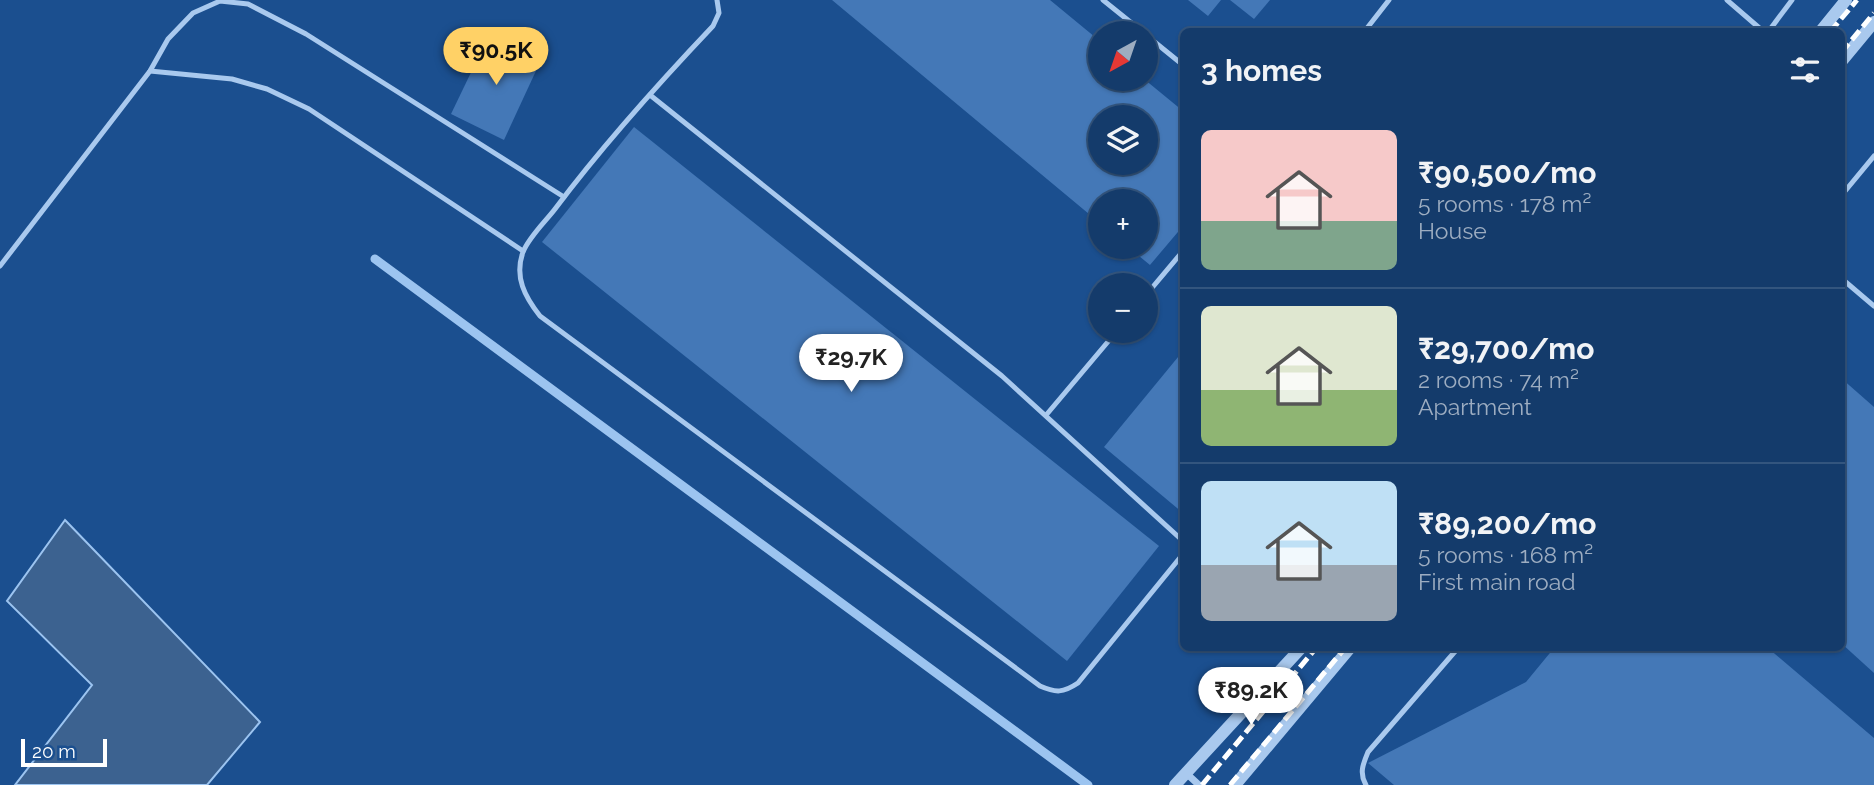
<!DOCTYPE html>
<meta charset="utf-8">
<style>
body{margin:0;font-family:Raleway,sans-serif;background:#1d4271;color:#f1f3f6;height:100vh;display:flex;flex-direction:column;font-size:26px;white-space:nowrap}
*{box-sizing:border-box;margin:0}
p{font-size:23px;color:#9dadc1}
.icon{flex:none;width:38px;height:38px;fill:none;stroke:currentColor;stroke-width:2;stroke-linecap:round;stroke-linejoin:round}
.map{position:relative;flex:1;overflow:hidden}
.drawer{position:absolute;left:1180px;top:28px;width:665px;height:623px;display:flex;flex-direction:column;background:#143b6b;border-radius:10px;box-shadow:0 2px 5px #0004,0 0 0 2px #33557e}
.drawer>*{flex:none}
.needle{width:46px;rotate:220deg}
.tools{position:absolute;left:1088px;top:21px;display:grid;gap:14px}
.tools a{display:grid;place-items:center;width:70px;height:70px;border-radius:50%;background:#143b6b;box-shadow:0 2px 5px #0004,0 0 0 2px #33557e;font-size:35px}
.scale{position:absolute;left:21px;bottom:18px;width:86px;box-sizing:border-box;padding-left:7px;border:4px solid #fff;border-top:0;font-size:19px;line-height:24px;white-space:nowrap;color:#fff;-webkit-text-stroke:5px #1b4f8f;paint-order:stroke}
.price{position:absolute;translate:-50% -60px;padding:0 16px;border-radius:24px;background:#fff;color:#222;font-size:23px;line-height:46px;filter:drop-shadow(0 2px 4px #0008)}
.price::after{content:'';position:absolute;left:50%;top:42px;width:21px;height:16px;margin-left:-10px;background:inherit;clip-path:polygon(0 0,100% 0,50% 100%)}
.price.current{background:#ffd166;color:#111}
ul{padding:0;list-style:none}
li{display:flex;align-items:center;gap:21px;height:175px;padding:0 21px}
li+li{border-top:2px solid #33557e}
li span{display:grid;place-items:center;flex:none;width:196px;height:140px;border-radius:10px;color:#555}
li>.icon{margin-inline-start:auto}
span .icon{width:84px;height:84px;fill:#fffc;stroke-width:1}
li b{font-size:30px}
h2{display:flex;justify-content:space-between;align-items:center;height:84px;padding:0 21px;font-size:30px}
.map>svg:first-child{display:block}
.water{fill:#3c6290;stroke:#9cc4f0;stroke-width:2}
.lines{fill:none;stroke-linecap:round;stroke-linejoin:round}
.stream{stroke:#9cc4f0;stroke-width:9}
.building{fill:#4478b7;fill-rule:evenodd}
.service{stroke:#a9c9ee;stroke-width:5}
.minor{stroke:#a9c9ee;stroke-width:7}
.tertiary{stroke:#a9c9ee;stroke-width:12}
.rail{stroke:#fff;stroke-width:5;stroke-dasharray:12 5;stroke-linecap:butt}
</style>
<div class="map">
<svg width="1874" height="785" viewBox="0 0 1874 785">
<rect width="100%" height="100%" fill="#1b4f8f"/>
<!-- water -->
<path class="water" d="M 65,520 L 260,722 L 207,785 L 15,785 L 92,685 L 7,601 Z"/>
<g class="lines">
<!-- stream -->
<path class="stream" d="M 375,259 L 1088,785"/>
</g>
<!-- building -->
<g class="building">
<path d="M 832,0 L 1050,0 L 1101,42 L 1101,79 L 1144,79 L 1183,111 L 1183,226 L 1150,265 L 1128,247 L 1146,247 L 1146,201 L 1101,201 L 1101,224 ZM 1101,117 L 1146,117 L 1146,163 L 1101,163 Z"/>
<path d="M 1188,0 L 1221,0 L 1208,16 Z"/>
<path d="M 1230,0 L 1270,0 L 1254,19 Z"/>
<path d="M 489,35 L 541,60 L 504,140 L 451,114 Z"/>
<path d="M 634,127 L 1159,546 L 1067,661 L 542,242 Z"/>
<path d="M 1183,351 L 1183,513 L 1104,447 Z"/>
<path d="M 1841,378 L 1874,407 L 1874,673 L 1841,643 Z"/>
<path d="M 1554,648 L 1768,648 L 1874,738 L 1874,785 L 1394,785 L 1368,763 L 1526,682 Z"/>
</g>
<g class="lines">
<!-- service -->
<g class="service">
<path d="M 717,0 L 719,13 L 713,26 C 658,84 603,145 555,209 C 545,222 529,237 523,252 C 514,277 525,297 540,316 L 1040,686 C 1056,693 1063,693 1078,683 L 1183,554"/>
<path d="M 1103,0 L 1144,33"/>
<path d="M 1727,0 L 1764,32"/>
<path d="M 1364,32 L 1389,0"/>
<path d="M 1768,32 L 1792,0"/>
<path d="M 1146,35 L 1183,65"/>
<path d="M 150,71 L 232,79 L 267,89 L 309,109 L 523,251"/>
<path d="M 650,95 L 1002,376 L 1183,541"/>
<path d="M 1841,196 L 1874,156"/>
<path d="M 0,266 L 150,71 L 168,39 L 193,13 L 220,1 L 248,4 L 306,34 L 564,197"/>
<path d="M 1841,278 L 1874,306"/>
<path d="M 1146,295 L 1183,251"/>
<path d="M 1047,414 L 1117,331"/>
<path d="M 1366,785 C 1359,773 1363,764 1368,752 L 1458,648"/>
</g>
<!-- minor -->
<path class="minor" d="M 1186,773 L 1199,785"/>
<!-- tertiary -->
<g class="tertiary">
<path d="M 1820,32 L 1846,0"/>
<path d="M 1841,62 L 1874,22"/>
<path d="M 1175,785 L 1301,648"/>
<path d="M 1235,785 L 1350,648"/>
</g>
<!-- rail -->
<g class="rail">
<path d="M 1830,32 L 1857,0"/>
<path d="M 1841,53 L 1874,13"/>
<path d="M 1202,785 L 1316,648"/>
<path d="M 1230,785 L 1345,648"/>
</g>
</g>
</svg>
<div class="tools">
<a><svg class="needle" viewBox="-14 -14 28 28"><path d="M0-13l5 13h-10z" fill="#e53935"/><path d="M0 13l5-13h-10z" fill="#9dadc1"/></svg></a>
<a><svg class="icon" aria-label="layers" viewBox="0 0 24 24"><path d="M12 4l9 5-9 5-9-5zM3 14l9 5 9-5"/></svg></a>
<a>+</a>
<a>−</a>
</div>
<div class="scale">20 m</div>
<b class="price current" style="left:496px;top:87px">₹90.5K</b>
<b class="price" style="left:851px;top:394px">₹29.7K</b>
<b class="price" style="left:1251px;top:727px">₹89.2K</b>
<section class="drawer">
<h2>3 homes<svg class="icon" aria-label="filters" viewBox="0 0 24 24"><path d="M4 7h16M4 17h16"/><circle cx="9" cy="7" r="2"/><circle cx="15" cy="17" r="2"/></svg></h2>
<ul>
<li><span style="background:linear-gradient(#f6c9c9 65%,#7fa58c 0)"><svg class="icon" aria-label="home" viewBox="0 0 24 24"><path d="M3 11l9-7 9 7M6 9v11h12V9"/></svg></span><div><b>₹90,500/mo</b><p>5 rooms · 178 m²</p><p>House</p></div></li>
<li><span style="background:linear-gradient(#dfe7d0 60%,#8fb573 0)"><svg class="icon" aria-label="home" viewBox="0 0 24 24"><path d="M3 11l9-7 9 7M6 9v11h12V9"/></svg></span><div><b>₹29,700/mo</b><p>2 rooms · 74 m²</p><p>Apartment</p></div></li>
<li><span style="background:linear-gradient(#bfe0f5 60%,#9aa5b1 0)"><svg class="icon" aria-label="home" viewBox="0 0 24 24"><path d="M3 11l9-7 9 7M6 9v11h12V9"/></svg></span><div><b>₹89,200/mo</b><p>5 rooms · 168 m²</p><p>First main road</p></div></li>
</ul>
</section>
</div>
